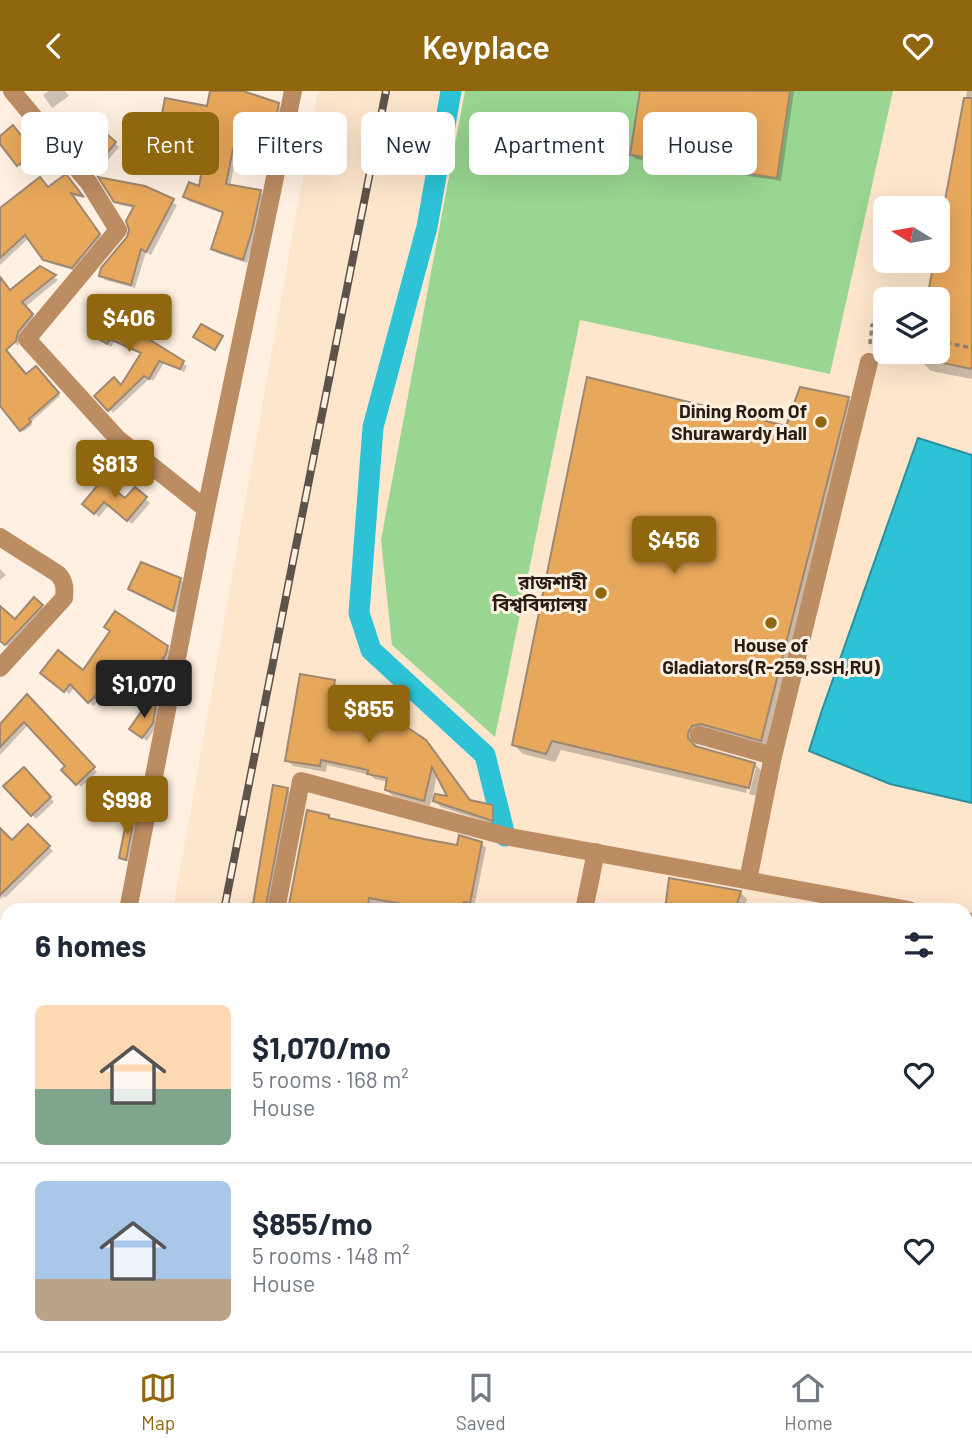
<!DOCTYPE html>
<meta charset="utf-8">
<style>
body{margin:0;font-family:Barlow,"Noto Sans Bengali",sans-serif;background:#f2f2f3;color:#1f2937;height:100vh;display:flex;flex-direction:column;font-size:26px;white-space:nowrap}
*{box-sizing:border-box;margin:0}
p{font-size:23px;color:#747a83}
.icon{flex:none;width:38px;height:38px;fill:none;stroke:currentColor;stroke-width:2;stroke-linecap:round;stroke-linejoin:round}
.map{position:relative;flex:1;overflow:hidden}
.panel{position:absolute;left:0px;top:812px;width:973px;height:448px;display:flex;flex-direction:column;background:#fff;border-radius:21px 21px 0 0;box-shadow:0 7px 28px #0002}
.panel>*{flex:none}
.banner{position:absolute;left:21px;top:21px;width:931px;height:63px;display:flex;gap:14px}
.needle{width:46px;rotate:281deg}
.tools{position:absolute;left:873px;top:105px;display:grid;gap:14px}
.tools a{display:grid;place-items:center;width:77px;height:77px;border-radius:10px;background:#fff;box-shadow:0 7px 28px #0002;font-size:35px}
.price{position:absolute;translate:-50% -60px;padding:0 16px;border-radius:7px;background:#90670e;color:#fff;font-size:23px;line-height:46px;filter:drop-shadow(0 2px 4px #0008)}
.price::after{content:'';position:absolute;left:50%;top:42px;width:21px;height:16px;margin-left:-10px;background:inherit;clip-path:polygon(0 0,100% 0,50% 100%)}
.price.on{background:#222;color:#fff}
ul{padding:0;list-style:none}
li{display:flex;align-items:center;gap:21px;height:175px;padding:0 35px}
li+li{border-top:2px solid #e0e1e3}
li span{display:grid;place-items:center;flex:none;width:196px;height:140px;border-radius:10px;color:#555}
li>.icon{margin-inline-start:auto}
span .icon{width:84px;height:84px;fill:#fffc;stroke-width:1}
li b{font-size:30px}
h2{display:flex;justify-content:space-between;align-items:center;height:84px;padding:0 35px;font-size:30px}
.chip{padding:0 24px;border-radius:10px;background:#fff;box-shadow:0 7px 28px #0002;font-size:24px;line-height:63px}
.chip.on{background:#90670e;color:#fff}
header{display:flex;justify-content:space-between;align-items:center;height:91px;padding:0 35px;background:#90670e;color:#fff;font-size:32px;font-weight:600}
.tabs{display:flex;justify-content:space-around;align-items:center;height:98px;border-top:2px solid #e0e1e3;background:#fff;font-size:19px;color:#747a83}
.tabs a{display:grid;justify-items:center;gap:4px}
.tabs .on{color:#90670e}
.map>svg:first-child{display:block}
.built{fill:#fee6cd;fill-rule:evenodd}
.green{fill:#99d691}
.water{fill:#2dc2d6;stroke:#2b909c;stroke-width:2}
.shadow{fill:#0003;fill-rule:evenodd}
.lines{fill:none;stroke-linecap:round;stroke-linejoin:round}
.canal{stroke:#2dc2d6;stroke-width:21}
.building{fill:#e8a85b;stroke:#9e8871;stroke-width:2}
.path{stroke:#8d8175;stroke-width:3.5;stroke-dasharray:5 3.5;stroke-linecap:butt}
.minor{stroke:#bc8c63;stroke-width:18}
.rail-casing{stroke:#5e5349;stroke-width:8}
.rail{stroke:#fff0e1;stroke-width:5;stroke-dasharray:16;stroke-linecap:butt}
.poi-dot{fill:#90670e;stroke:#fff0e1;stroke-width:2.5}
.labels{text-anchor:middle;stroke-width:6;stroke-linejoin:round;paint-order:stroke}
.poi-label{font-size:19px;font-weight:bold;fill:#261d14;stroke:#fff0e1;text-anchor:end}
</style>
<header><svg class="icon" aria-label="back" viewBox="0 0 24 24"><path d="M15 5l-7 7 7 7"/></svg>Keyplace<svg class="icon" aria-label="heart" viewBox="0 0 24 24"><path d="M12 20l-8-8c-3-5 5-10 8-4 3-6 11-1 8 4z"/></svg></header>
<div class="map">
<svg width="972" height="1260" viewBox="0 0 972 1260">
<rect width="100%" height="100%" fill="#fff0e1"/>
<!-- built -->
<path class="built" d="M 318,0 L 972,0 L 972,1260 L 95,1260 L 97,1253 L 966,1253 L 966,819 L 173,819 ZM 886,117 L 938,117 L 938,170 L 886,170 ZM 886,208 L 938,208 L 938,261 L 886,261 Z"/>
<!-- green -->
<path class="green" d="M 465,0 L 893,0 L 830,283 L 580,229 L 495,646 L 392,554 L 381,449 Z"/>
<!-- water -->
<g class="water">
<path d="M 918,347 L 972,364 L 972,712 L 890,693 L 809,660 L 821,622 Z"/>
<path d="M 0,948 L 7,954 C 7,1056 0,1158 4,1260 L 0,1260 Z"/>
</g>
<!-- shadow -->
<g class="shadow">
<path d="M 49,0 L 65,0 L 69,5 L 52,17 L 43,4 Z"/>
<path d="M 212,0 L 233,0 L 278,13 L 282,18 L 271,71 L 237,61 L 230,95 L 260,101 L 264,105 L 256,145 L 247,172 L 217,162 L 213,158 L 224,123 L 189,110 L 185,106 L 200,97 L 206,65 L 194,62 L 189,58 L 193,37 L 167,32 L 163,27 L 208,17 Z"/>
<path d="M 642,0 L 794,0 L 781,90 L 636,68 L 632,64 Z"/>
<path d="M 967,0 L 972,0 L 972,288 L 931,280 L 918,267 L 919,261 L 938,261 L 938,208 L 928,208 L 936,170 L 938,170 L 938,157 Z"/>
<path d="M 87,28 L 119,56 L 98,81 L 88,70 L 91,67 Z"/>
<path d="M 17,41 L 37,66 L 23,78 L 0,50 L 0,47 Z"/>
<path d="M 70,89 L 84,107 L 72,105 L 103,148 L 76,180 L 49,172 L 29,147 L 0,174 L 0,119 Z"/>
<path d="M 145,96 L 177,114 L 151,164 L 146,161 L 135,197 L 105,189 L 101,184 L 129,146 L 135,117 L 120,114 L 115,109 Z"/>
<path d="M 41,177 L 58,189 L 25,216 L 36,228 L 22,245 L 18,255 L 0,236 L 0,188 L 11,201 Z"/>
<path d="M 123,225 L 145,240 L 142,247 L 187,275 L 184,281 L 164,272 L 153,290 L 149,288 L 113,322 L 96,305 L 122,297 L 142,263 L 114,251 L 111,256 L 96,246 Z"/>
<path d="M 0,270 L 26,285 L 46,288 L 60,305 L 30,332 L 32,334 L 23,341 L 8,322 L 0,298 Z"/>
<path d="M 848,307 L 857,316 L 770,658 L 696,651 L 697,657 L 755,673 L 764,683 L 758,705 L 749,703 L 756,677 L 752,677 L 746,702 L 561,659 L 555,671 L 523,663 L 514,654 L 787,337 Z"/>
<path d="M 102,391 L 125,410 L 135,398 L 150,412 L 132,433 L 109,414 L 99,426 L 84,412 Z"/>
<path d="M 0,478 L 6,484 L 0,489 Z"/>
<path d="M 180,488 L 184,492 L 177,522 L 130,498 Z"/>
<path d="M 34,508 L 45,519 L 10,557 L 0,549 L 0,517 L 16,530 Z"/>
<path d="M 112,541 L 167,556 L 171,561 L 169,568 L 156,587 L 158,590 L 147,605 L 123,587 L 93,615 L 75,596 L 69,603 L 46,585 L 83,582 Z"/>
<path d="M 334,591 L 340,597 L 339,601 L 431,658 L 471,711 L 492,715 L 498,722 L 499,735 L 441,716 L 432,707 L 430,715 L 393,705 L 386,699 L 388,691 L 375,688 L 370,684 L 327,674 L 326,681 L 293,675 L 287,669 ZM 437,683 L 450,708 L 433,704 Z"/>
<path d="M 27,606 L 97,681 L 81,696 L 64,679 L 67,675 L 28,634 L 0,664 L 0,636 Z"/>
<path d="M 155,616 L 160,620 L 156,636 L 147,650 L 136,641 Z"/>
<path d="M 24,679 L 54,711 L 36,728 L 6,695 Z"/>
<path d="M 287,698 L 291,703 L 269,819 L 249,819 L 251,811 L 255,811 Z"/>
<path d="M 134,724 L 139,728 L 130,772 L 121,767 Z"/>
<path d="M 328,726 L 333,730 L 458,756 L 481,752 L 486,757 L 474,816 L 468,815 L 467,819 L 289,819 Z"/>
<path d="M 28,735 L 53,760 L 5,807 L 4,805 L 0,808 L 0,739 L 12,751 Z"/>
<path d="M 740,801 L 747,808 L 744,819 L 667,819 Z"/>
<path d="M 966,889 L 972,894 L 972,903 L 966,910 Z"/>
<path d="M 966,915 L 972,920 L 972,966 L 966,991 Z"/>
<path d="M 0,968 L 7,969 L 7,1059 L 0,1057 L 0,1036 L 4,1019 L 0,1018 Z"/>
<path d="M 846,1253 L 942,1253 L 940,1260 L 844,1260 Z"/>
</g>
<g class="lines">
<!-- canal -->
<path class="canal" d="M 451,0 L 427,136 L 373,336 L 359,522 L 371,559 L 485,664 L 505,745"/>
</g>
<!-- building -->
<g class="building">
<path d="M 210,0 L 243,0 L 279,12 L 267,68 L 233,58 L 226,93 L 261,99 L 252,140 L 243,169 L 211,158 L 223,121 L 183,106 L 189,91 L 199,95 L 205,62 L 188,58 L 192,34 L 161,28 L 165,7 L 207,15 Z"/>
<path d="M 640,0 L 790,0 L 777,87 L 630,64 Z"/>
<path d="M 964,7 L 972,7 L 972,278 L 938,271 L 938,208 L 927,208 L 934,170 L 938,170 L 938,147 Z"/>
<path d="M 87,26 L 116,51 L 93,79 L 85,69 L 89,67 L 68,48 Z"/>
<path d="M 13,34 L 34,61 L 17,75 L 0,53 L 0,45 Z"/>
<path d="M 66,83 L 83,105 L 71,102 L 100,143 L 72,177 L 43,169 L 25,144 L 0,167 L 0,117 L 40,86 L 48,96 Z"/>
<path d="M 98,86 L 145,95 L 174,108 L 146,161 L 141,158 L 131,194 L 99,185 L 101,177 L 127,146 L 129,139 L 126,130 L 134,115 L 114,111 Z"/>
<path d="M 40,175 L 56,184 L 22,211 L 33,223 L 18,241 L 16,250 L 6,259 L 26,283 L 36,275 L 59,302 L 29,328 L 31,331 L 20,340 L 0,315 L 0,186 L 10,199 Z"/>
<path d="M 107,214 L 124,224 L 123,227 L 142,235 L 139,242 L 184,270 L 180,278 L 159,270 L 149,288 L 144,285 L 108,320 L 94,305 L 114,286 L 121,294 L 141,262 L 110,248 L 107,253 L 90,243 Z"/>
<path d="M 201,233 L 223,245 L 215,259 L 193,246 Z"/>
<path d="M 587,286 L 786,335 L 800,296 L 849,306 L 761,650 L 701,633 L 692,635 L 688,642 L 688,647 L 695,655 L 755,672 L 749,697 L 552,650 L 546,663 L 512,654 Z"/>
<path d="M 102,389 L 125,407 L 135,396 L 147,406 L 127,430 L 104,411 L 94,423 L 82,413 Z"/>
<path d="M 141,471 L 181,487 L 173,520 L 128,498 Z"/>
<path d="M 34,506 L 43,514 L 5,554 L 0,550 L 0,515 L 15,528 Z"/>
<path d="M 115,520 L 168,555 L 166,563 L 153,583 L 156,585 L 142,603 L 118,584 L 88,612 L 70,593 L 64,601 L 40,582 L 58,559 L 83,579 L 110,540 L 104,536 Z"/>
<path d="M 300,583 L 335,589 L 333,597 L 386,622 L 426,649 L 470,709 L 493,714 L 493,730 L 433,710 L 435,703 L 447,705 L 432,676 L 424,710 L 385,699 L 387,687 L 367,683 L 368,679 L 321,669 L 320,675 L 285,670 Z"/>
<path d="M 27,603 L 95,676 L 76,694 L 61,679 L 65,675 L 24,631 L 0,656 L 0,633 Z"/>
<path d="M 149,610 L 156,614 L 153,632 L 142,647 L 129,638 Z"/>
<path d="M 24,676 L 51,706 L 31,725 L 3,695 Z"/>
<path d="M 273,694 L 288,697 L 265,819 L 252,819 Z"/>
<path d="M 307,719 L 329,724 L 329,727 L 424,748 L 457,754 L 459,744 L 482,751 L 470,812 L 464,811 L 462,819 L 435,819 L 369,807 L 367,819 L 288,819 Z"/>
<path d="M 128,721 L 135,722 L 126,769 L 119,767 Z"/>
<path d="M 28,733 L 50,755 L 0,804 L 0,737 L 12,749 Z"/>
<path d="M 669,787 L 741,800 L 735,819 L 665,819 Z"/>
</g>
<g class="lines">
<!-- path -->
<g class="path">
<path d="M 938,250 L 972,257"/>
<path d="M 870,253 L 872,234 L 886,238"/>
</g>
<!-- minor -->
<g class="minor">
<path d="M 12,0 L 89,92 L 118,139 L 27,248 L 118,348 L 206,418"/>
<path d="M 0,446 L 58,483 C 65,491 65,497 64,507 L 0,577"/>
<path d="M 699,644 L 773,665 L 748,789"/>
<path d="M 773,665 L 869,271"/>
<path d="M 128,819 L 206,418 L 293,0"/>
<path d="M 276,819 L 301,690 L 505,745 L 909,819"/>
<path d="M 584,819 L 596,761"/>
<path d="M 966,830 L 972,831"/>
<path d="M 0,948 L 7,954"/>
<path d="M 63,1260 L 64,1253"/>
<path d="M 412,1260 L 413,1253"/>
</g>
<!-- rail casing -->
<g class="rail-casing">
<g id="rail">
<path d="M 224,819 L 386,0"/>
<path d="M 139,1260 L 140,1253"/>
</g>
</g>
<!-- rail -->
<use href="#rail" class="rail"/>
</g>
<!-- markers -->
<g class="poi-dot">
<circle cx="821" cy="331" r="7"/>
<circle cx="601" cy="502" r="7"/>
<circle cx="771" cy="532" r="7"/>
</g>
<g class="labels">
<!-- poi labels -->
<g class="poi-label">
<text x="807" y="327">Dining Room Of<tspan x="807" dy="22">Shurawardy Hall</tspan></text>
<text x="587" y="498">রাজশাহী<tspan x="587" dy="22">বিশ্ববিদ্যালয়</tspan></text>
<text x="771" y="561" text-anchor="middle">House of<tspan x="771" dy="22">Gladiators(R-259,SSH,RU)</tspan></text>
</g>
</g>
</svg>
<div class="tools">
<a><svg class="needle" viewBox="-14 -14 28 28"><path d="M0-13l5 13h-10z" fill="#e53935"/><path d="M0 13l5-13h-10z" fill="#747a83"/></svg></a>
<a><svg class="icon" aria-label="layers" viewBox="0 0 24 24"><path d="M12 4l9 5-9 5-9-5zM3 14l9 5 9-5"/></svg></a>
</div>
<b class="price" style="left:129px;top:263px">$406</b>
<b class="price" style="left:115px;top:409px">$813</b>
<b class="price" style="left:674px;top:485px">$456</b>
<b class="price on" style="left:144px;top:629px">$1,070</b>
<b class="price" style="left:369px;top:654px">$855</b>
<b class="price" style="left:127px;top:745px">$998</b>
<div class="banner">
<a class="chip">Buy</a>
<a class="chip on">Rent</a>
<a class="chip">Filters</a>
<a class="chip">New</a>
<a class="chip">Apartment</a>
<a class="chip">House</a>
</div>
<section class="panel">
<h2>6 homes<svg class="icon" aria-label="filters" viewBox="0 0 24 24"><path d="M4 7h16M4 17h16"/><circle cx="9" cy="7" r="2"/><circle cx="15" cy="17" r="2"/></svg></h2>
<ul>
<li><span style="background:linear-gradient(#ffd9b3 60%,#7fa58c 0)"><svg class="icon" aria-label="home" viewBox="0 0 24 24"><path d="M3 11l9-7 9 7M6 9v11h12V9"/></svg></span><div><b>$1,070/mo</b><p>5 rooms · 168 m²</p><p>House</p></div><svg class="icon" aria-label="heart" viewBox="0 0 24 24"><path d="M12 20l-8-8c-3-5 5-10 8-4 3-6 11-1 8 4z"/></svg></li>
<li><span style="background:linear-gradient(#a9c7e8 70%,#b9a48a 0)"><svg class="icon" aria-label="home" viewBox="0 0 24 24"><path d="M3 11l9-7 9 7M6 9v11h12V9"/></svg></span><div><b>$855/mo</b><p>5 rooms · 148 m²</p><p>House</p></div><svg class="icon" aria-label="heart" viewBox="0 0 24 24"><path d="M12 20l-8-8c-3-5 5-10 8-4 3-6 11-1 8 4z"/></svg></li>
</ul>
</section>
</div>
<nav class="tabs">
<a class="on"><svg class="icon" aria-label="map" viewBox="0 0 24 24"><path d="M3 6l6-2 6 2 6-2v14l-6 2-6-2-6 2zM9 4v14M15 6v14"/></svg>Map</a>
<a><svg class="icon" aria-label="saved" viewBox="0 0 24 24"><path d="M7 4h10v16l-5-4-5 4z"/></svg>Saved</a>
<a><svg class="icon" aria-label="home" viewBox="0 0 24 24"><path d="M3 11l9-7 9 7M6 9v11h12V9"/></svg>Home</a>
</nav>
